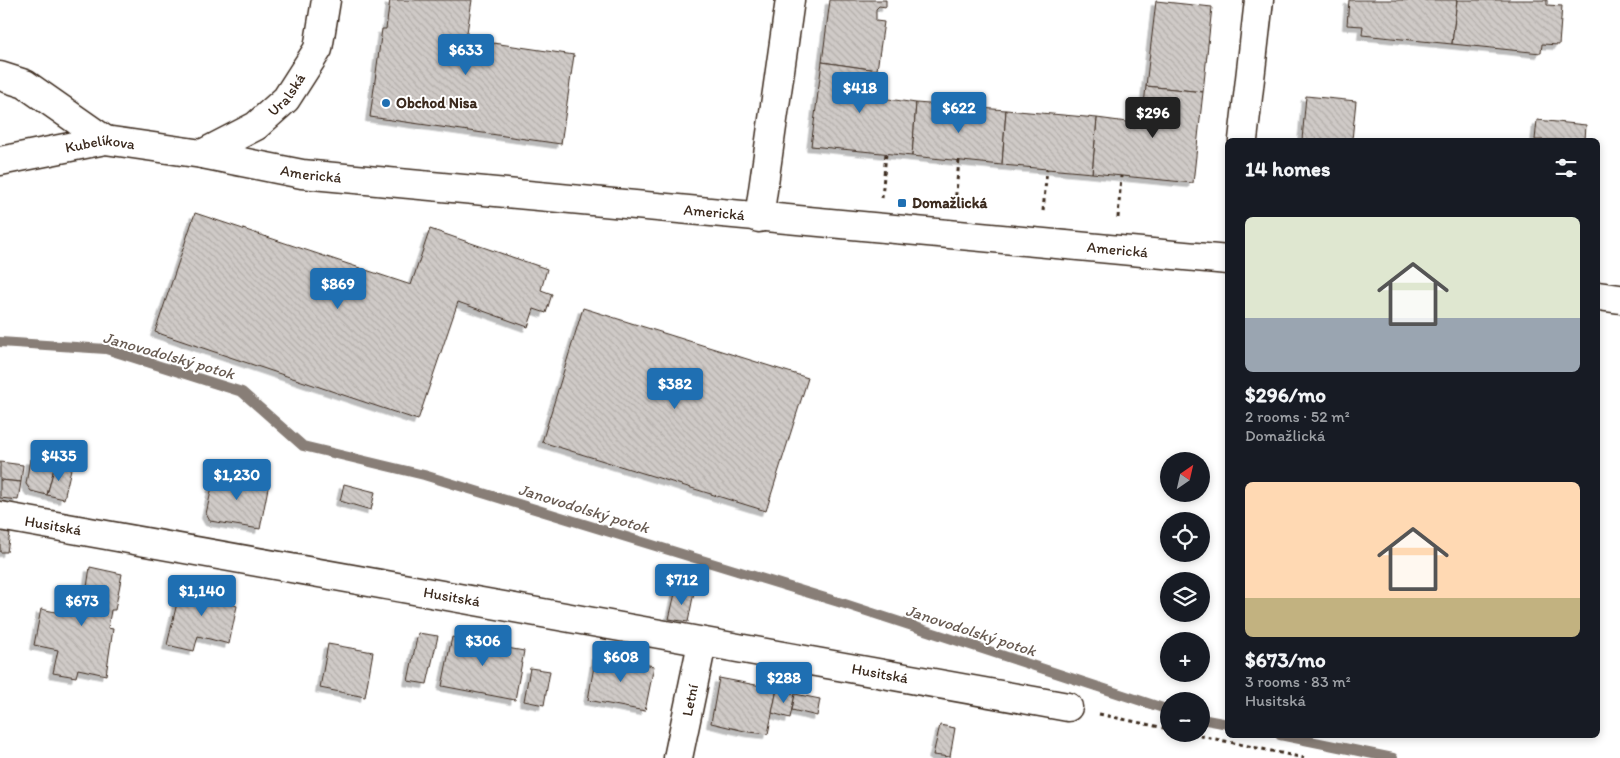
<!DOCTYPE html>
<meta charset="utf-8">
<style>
body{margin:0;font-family:Itim,sans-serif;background:#242831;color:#f1f3f6;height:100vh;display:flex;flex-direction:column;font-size:19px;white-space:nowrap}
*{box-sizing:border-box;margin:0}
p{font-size:16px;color:#9ea1a6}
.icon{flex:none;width:28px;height:28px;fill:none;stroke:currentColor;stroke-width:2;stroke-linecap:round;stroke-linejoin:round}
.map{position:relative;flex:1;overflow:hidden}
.side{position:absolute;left:1225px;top:138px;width:375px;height:600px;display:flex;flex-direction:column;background:#171b24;border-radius:8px;box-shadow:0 2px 8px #0003}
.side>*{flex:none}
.needle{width:32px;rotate:34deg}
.tools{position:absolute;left:1160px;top:452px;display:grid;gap:10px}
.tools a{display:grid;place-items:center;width:50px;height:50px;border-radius:50%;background:#171b24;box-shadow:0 2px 8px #0003;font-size:25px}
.price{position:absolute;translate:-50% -42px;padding:0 11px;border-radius:5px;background:#1f6fb2;color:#fff;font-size:16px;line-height:32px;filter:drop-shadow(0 1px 2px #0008)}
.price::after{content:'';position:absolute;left:50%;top:30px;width:15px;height:11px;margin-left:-8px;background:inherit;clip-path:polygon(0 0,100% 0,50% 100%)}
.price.selected{background:#222;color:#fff}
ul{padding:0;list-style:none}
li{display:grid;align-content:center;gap:10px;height:265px;padding:0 20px}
li span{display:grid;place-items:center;height:155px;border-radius:8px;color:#555}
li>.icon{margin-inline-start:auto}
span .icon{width:90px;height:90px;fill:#fffc;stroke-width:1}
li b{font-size:21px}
h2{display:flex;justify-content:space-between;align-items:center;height:60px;padding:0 20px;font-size:21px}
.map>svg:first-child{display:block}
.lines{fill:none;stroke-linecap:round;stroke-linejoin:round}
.stream{stroke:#887e77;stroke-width:10}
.building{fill:url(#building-back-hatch);stroke:#3b2a1e;filter:url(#shadow)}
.street-casing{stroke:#3b2a1e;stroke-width:31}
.secondary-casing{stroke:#3b2a1e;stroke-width:31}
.path{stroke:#3b2a1e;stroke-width:3;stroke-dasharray:4 4;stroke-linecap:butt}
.street{stroke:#fff;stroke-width:28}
.secondary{stroke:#fff;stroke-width:28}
.poi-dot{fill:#1f6fb2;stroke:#fff;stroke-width:2}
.labels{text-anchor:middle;stroke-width:4;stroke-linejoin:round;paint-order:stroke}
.street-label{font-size:15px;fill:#3b2a1e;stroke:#fff}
.poi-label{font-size:15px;font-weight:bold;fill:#3b2a1e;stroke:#fff;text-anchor:start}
.water-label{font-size:16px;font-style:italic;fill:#685b52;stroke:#fff}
</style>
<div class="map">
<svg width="1620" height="758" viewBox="0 0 1620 758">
<defs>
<pattern id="building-back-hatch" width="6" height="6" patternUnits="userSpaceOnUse" patternTransform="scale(1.25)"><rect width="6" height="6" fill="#cfcac7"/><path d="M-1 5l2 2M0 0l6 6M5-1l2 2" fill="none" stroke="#b3aeaa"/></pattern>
<filter id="shadow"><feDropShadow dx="-4.5" dy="4.5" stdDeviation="0" flood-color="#0004"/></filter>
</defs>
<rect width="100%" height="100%" fill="#fff"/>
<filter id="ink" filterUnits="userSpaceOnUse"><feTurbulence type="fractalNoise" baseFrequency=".02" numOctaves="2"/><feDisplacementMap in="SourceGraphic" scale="10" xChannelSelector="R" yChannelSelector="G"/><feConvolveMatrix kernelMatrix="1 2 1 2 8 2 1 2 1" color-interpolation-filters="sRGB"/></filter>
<g filter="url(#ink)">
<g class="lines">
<!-- stream -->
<g class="stream">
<path d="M 0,342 L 106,349 L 242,392 L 303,446 L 424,475 L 845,604 L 1169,710"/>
<path d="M 1201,719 L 1228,724"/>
<path d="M 1280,735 L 1393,758"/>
</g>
</g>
<!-- building -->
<g class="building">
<path d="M 390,0 L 472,0 L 466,39 L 574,55 L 561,144 L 370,117 L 382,29 L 386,29 Z"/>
<path d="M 830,0 L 886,0 L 886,7 L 879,6 L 876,9 L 876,21 L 884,22 L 877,70 L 822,62 Z"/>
<path d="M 1349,0 L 1457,0 L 1452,44 L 1362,35 L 1363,26 L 1347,25 Z"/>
<path d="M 1457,0 L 1547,0 L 1547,5 L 1562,6 L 1559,45 L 1542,44 L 1541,53 L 1452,44 Z"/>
<path d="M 1156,1 L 1212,7 L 1203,92 L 1146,86 Z"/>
<path d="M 822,62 L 877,70 L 874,97 L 916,103 L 912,156 L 811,146 Z"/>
<path d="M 1146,86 L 1203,92 L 1193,183 L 1092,173 L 1097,118 L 1142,124 Z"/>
<path d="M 1306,96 L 1356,101 L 1352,140 L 1302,140 Z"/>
<path d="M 916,103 L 1006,110 L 1002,165 L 912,156 Z"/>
<path d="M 1006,110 L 1097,118 L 1092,173 L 1002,165 Z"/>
<path d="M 1537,120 L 1586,125 L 1585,140 L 1535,140 Z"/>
<path d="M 195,213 L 411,285 L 430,229 L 547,269 L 541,290 L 552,294 L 546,313 L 534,309 L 528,327 L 458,302 L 418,420 L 155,332 Z"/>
<path d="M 583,308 L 808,378 L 766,511 L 542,442 Z"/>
<path d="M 30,459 L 55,465 L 47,495 L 31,491 L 26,484 Z"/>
<path d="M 0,462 L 23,465 L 21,482 L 0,480 Z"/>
<path d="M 55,465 L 71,469 L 64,499 L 47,495 Z"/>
<path d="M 215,473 L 269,483 L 260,529 L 210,521 L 206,514 Z"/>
<path d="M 0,480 L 21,482 L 18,500 L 0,498 Z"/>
<path d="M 344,484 L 375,492 L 371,510 L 340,501 Z"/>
<path d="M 0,531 L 10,533 L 7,552 L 0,552 Z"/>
<path d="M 90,567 L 122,574 L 115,610 L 111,610 L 108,628 L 113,629 L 106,675 L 78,669 L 76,677 L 53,673 L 58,650 L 34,645 L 41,609 L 65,614 L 68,598 L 85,601 Z"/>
<path d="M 182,582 L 233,594 L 231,604 L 237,606 L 229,644 L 198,636 L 194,651 L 167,645 Z"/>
<path d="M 676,589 L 694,592 L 688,622 L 669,619 Z"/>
<path d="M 483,632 L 496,635 L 496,646 L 524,651 L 515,700 L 442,686 L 452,637 L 479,643 Z"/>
<path d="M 418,633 L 438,636 L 427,684 L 408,681 Z"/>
<path d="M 328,644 L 373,652 L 365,697 L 320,688 Z"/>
<path d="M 596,655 L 654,666 L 645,711 L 588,700 Z"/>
<path d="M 530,668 L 550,671 L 544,705 L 524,701 Z"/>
<path d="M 719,678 L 777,689 L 768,734 L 749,732 L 711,723 Z"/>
<path d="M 777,689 L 795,694 L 790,718 L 772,713 Z"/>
<path d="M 795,694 L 820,699 L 817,716 L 792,710 Z"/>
<path d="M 940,725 L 955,728 L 950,757 L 933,755 Z"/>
</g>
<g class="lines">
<!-- street casing -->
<g class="street-casing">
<g id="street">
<path d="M 0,76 L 25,84 L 105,140"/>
<path d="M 1243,140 L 1259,0"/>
<path id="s1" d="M 202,154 L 302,174 L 1228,260"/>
<path d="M 759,218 L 790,0"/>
<path d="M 1598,296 L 1620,299"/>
<path id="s2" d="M 0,516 L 1068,707"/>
<path id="s3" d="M 678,758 L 702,643"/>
</g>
</g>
<!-- secondary casing -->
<g class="secondary-casing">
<g id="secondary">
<path id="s4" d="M 0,161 L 105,140 L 202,154 L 256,126 L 286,99 L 318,49 L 326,0"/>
</g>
</g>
<!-- path -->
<g class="path">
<path d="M 882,198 L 886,153"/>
<path d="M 955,204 L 959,160"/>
<path d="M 1043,211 L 1047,169"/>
<path d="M 1118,218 L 1121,176"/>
<path d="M 1099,714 L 1169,729"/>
<path d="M 1192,734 L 1304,758"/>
</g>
<!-- street -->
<use href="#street" class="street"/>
<!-- secondary -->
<use href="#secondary" class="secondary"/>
</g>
</g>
<!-- markers -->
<g class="poi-dot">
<circle cx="386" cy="103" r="5"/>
<rect x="897" y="198" width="10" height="10" rx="2.5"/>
</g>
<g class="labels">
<!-- street labels -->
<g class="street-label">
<text dy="5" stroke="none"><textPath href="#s4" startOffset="310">Uralská</textPath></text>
<text dy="5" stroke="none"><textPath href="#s4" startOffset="102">Kubelíkova</textPath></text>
<text dy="5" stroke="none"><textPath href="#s1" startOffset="111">Americká</textPath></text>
<text dy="5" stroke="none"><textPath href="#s1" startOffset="516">Americká</textPath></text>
<text dy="5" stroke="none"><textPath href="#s1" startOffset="921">Americká</textPath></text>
<text dy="5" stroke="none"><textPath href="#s2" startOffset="54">Husitská</textPath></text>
<text dy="5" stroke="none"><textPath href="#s2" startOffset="459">Husitská</textPath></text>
<text dy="5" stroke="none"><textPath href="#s2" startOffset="894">Husitská</textPath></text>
<text dy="5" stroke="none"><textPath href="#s3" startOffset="59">Letní</textPath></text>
</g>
<!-- poi labels -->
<g class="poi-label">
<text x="396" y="108">Obchod Nisa</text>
<text x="912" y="208">Domažlická</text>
</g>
<!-- water labels -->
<g class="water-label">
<text transform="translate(169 355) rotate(16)" y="6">Janovodolský potok</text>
<text transform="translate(584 508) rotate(17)" y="6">Janovodolský potok</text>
<text transform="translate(971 630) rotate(18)" y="6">Janovodolský potok</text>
</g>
</g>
</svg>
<div class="tools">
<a><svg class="needle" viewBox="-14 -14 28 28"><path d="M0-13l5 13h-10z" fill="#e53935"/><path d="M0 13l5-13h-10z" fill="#9ea1a6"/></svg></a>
<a><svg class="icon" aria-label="locate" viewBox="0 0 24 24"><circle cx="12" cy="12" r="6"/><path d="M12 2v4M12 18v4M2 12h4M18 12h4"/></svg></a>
<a><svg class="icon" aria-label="layers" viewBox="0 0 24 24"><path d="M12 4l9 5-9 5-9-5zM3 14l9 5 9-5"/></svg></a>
<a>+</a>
<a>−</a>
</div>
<b class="price" style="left:466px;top:76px">$633</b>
<b class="price" style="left:860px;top:114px">$418</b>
<b class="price" style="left:959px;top:134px">$622</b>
<b class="price selected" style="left:1153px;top:139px">$296</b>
<b class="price" style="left:338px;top:310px">$869</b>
<b class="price" style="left:675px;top:410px">$382</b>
<b class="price" style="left:59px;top:482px">$435</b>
<b class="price" style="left:237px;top:501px">$1,230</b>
<b class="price" style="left:682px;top:606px">$712</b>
<b class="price" style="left:202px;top:617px">$1,140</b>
<b class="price" style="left:82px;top:627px">$673</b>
<b class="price" style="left:483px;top:667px">$306</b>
<b class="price" style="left:621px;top:683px">$608</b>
<b class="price" style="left:784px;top:704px">$288</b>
<section class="side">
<h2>14 homes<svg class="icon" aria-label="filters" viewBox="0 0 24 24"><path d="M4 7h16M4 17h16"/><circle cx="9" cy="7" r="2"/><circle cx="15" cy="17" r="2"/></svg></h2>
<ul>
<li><span style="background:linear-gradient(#dfe7d0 65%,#9aa5b1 0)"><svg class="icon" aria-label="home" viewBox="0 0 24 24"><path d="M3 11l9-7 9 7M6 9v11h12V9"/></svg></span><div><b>$296/mo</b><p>2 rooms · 52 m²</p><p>Domažlická</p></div></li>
<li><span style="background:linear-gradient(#ffd9b3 75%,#c2b280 0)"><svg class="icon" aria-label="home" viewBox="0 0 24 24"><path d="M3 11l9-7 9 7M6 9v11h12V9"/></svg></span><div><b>$673/mo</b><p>3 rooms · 83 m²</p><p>Husitská</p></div></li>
</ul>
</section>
</div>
